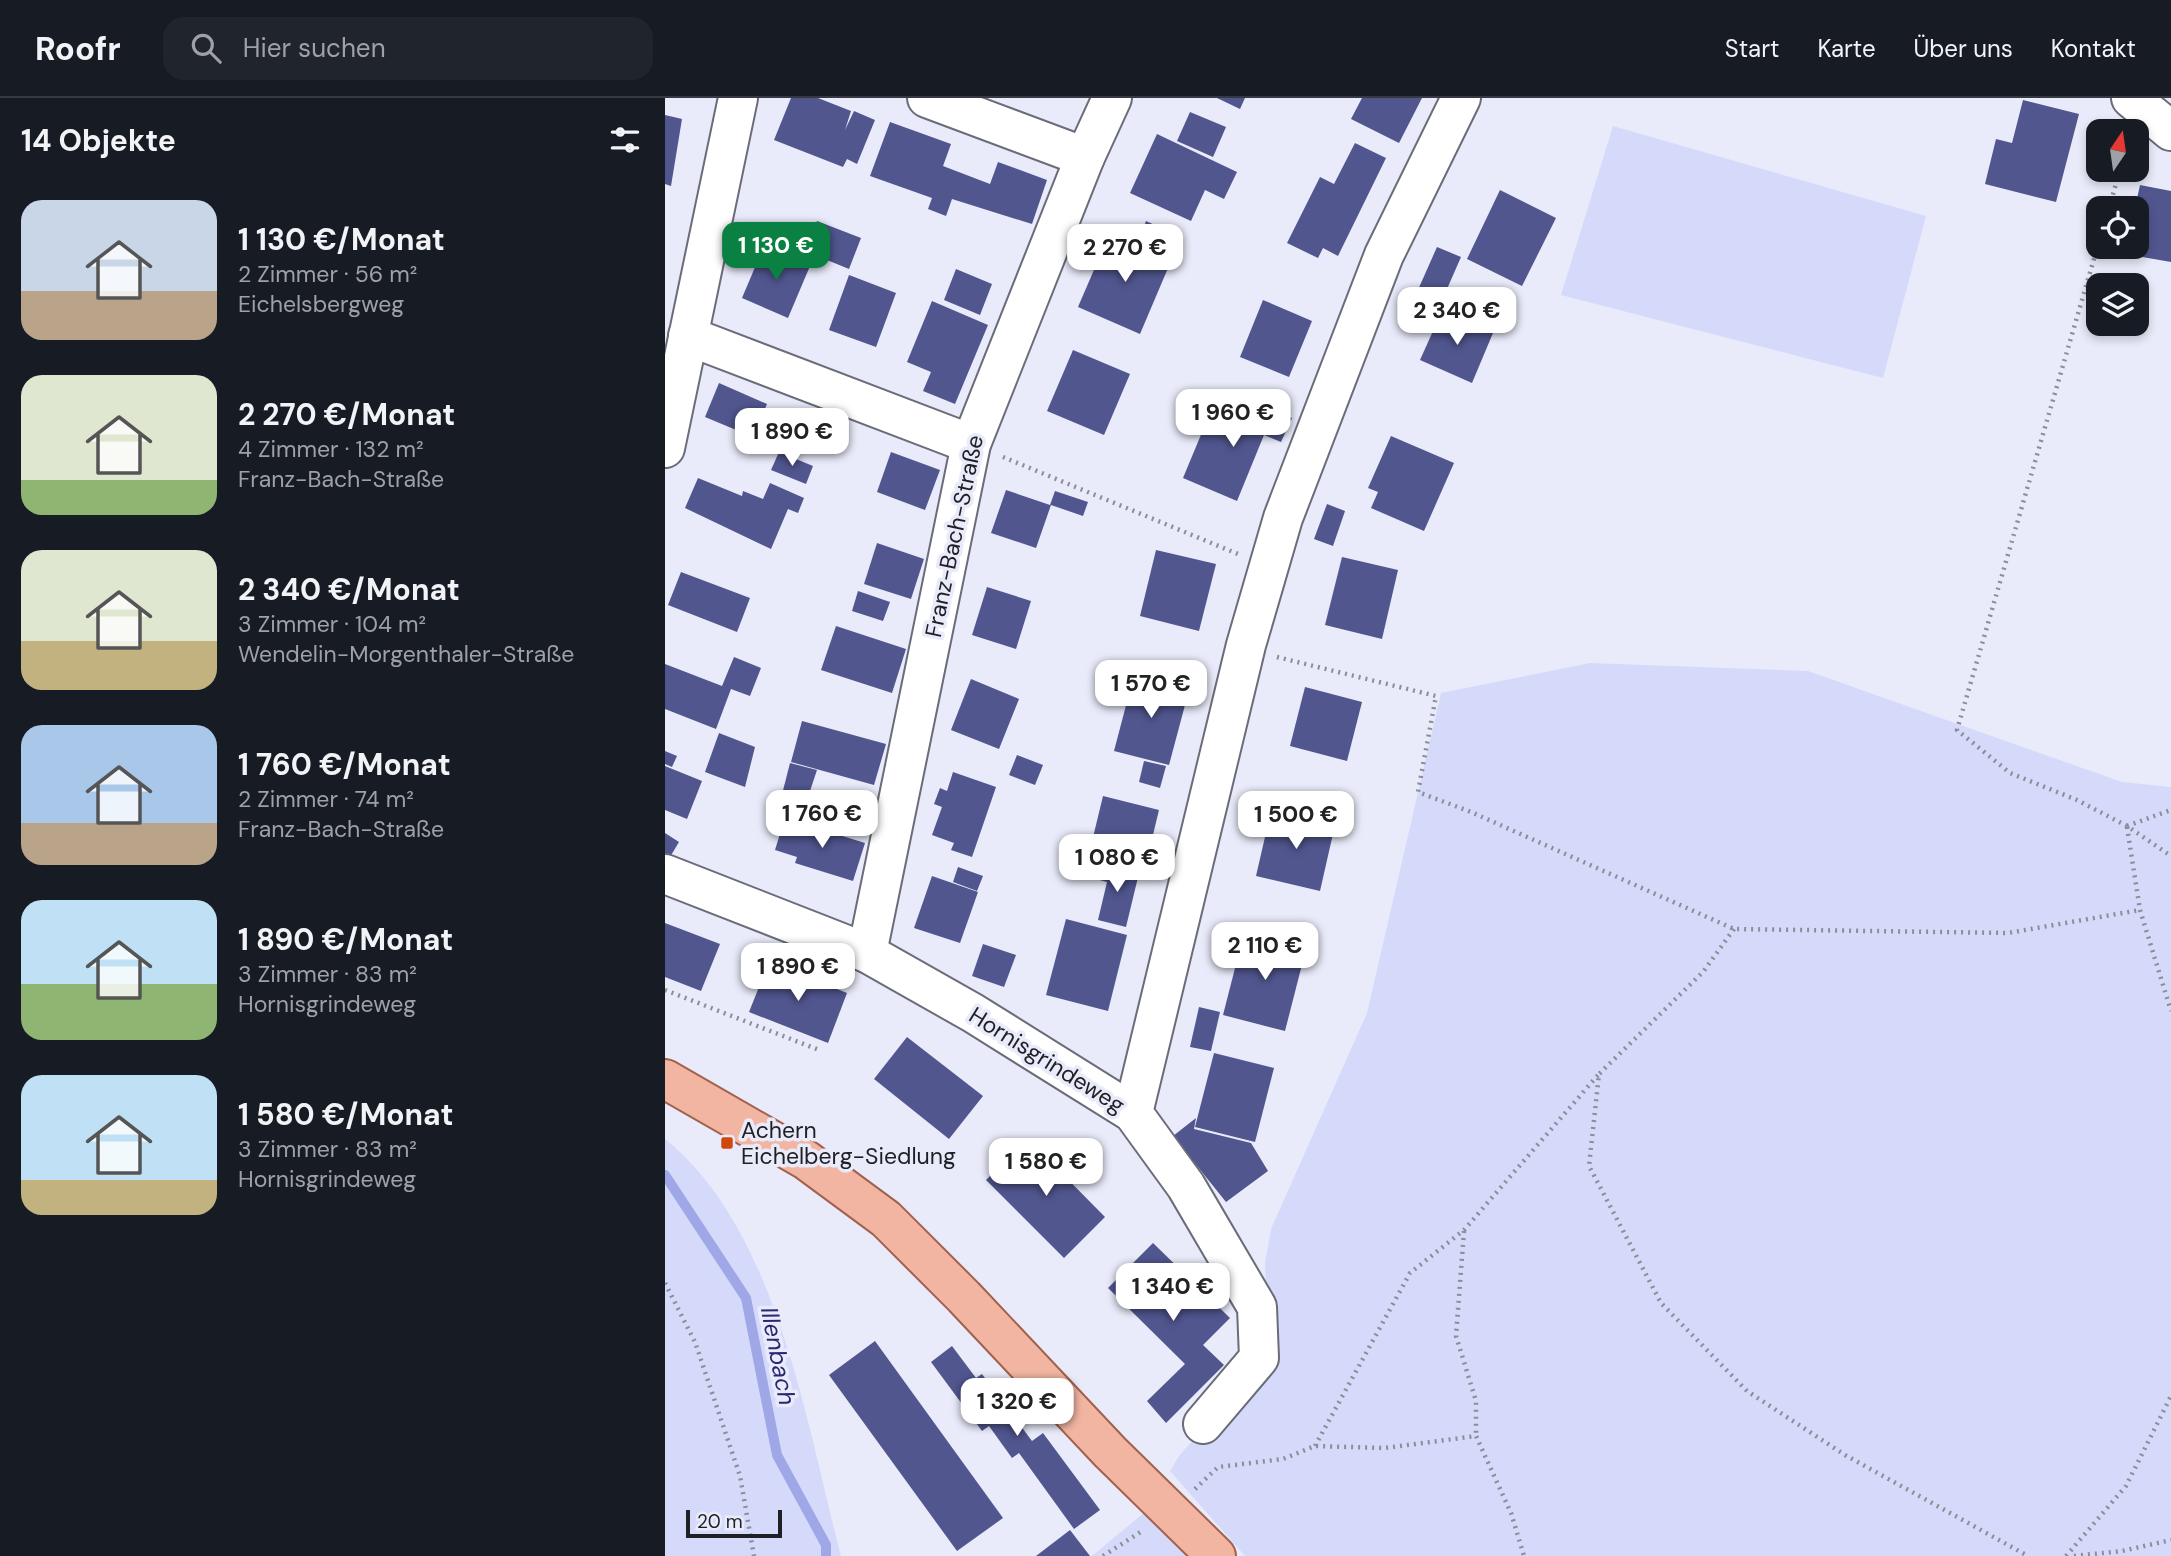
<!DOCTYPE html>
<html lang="de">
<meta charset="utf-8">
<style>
body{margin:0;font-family:"DM Sans",sans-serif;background:#20242c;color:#f1f3f6;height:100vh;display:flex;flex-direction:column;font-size:26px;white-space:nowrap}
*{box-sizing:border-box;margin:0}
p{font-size:23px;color:#9ea1a6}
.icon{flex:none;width:38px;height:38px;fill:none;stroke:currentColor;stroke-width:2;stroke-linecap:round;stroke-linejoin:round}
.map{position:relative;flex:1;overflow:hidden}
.panel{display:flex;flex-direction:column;background:#171b24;width:665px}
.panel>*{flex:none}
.needle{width:46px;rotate:13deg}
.buttons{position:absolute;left:1421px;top:21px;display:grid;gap:14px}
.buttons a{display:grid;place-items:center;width:63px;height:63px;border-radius:14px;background:#171b24;box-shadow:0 4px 10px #0003;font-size:35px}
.scale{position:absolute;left:21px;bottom:18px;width:96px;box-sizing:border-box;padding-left:7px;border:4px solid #1f2025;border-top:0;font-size:19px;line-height:24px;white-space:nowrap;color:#1f2025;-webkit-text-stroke:5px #e9ebfa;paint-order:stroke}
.price{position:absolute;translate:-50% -60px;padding:0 16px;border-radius:14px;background:#fff;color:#222;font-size:23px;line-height:46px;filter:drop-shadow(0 2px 4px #0008)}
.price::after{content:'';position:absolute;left:50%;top:42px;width:21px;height:16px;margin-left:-10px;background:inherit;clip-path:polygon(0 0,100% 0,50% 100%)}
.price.selected{background:#0b8043;color:#fff}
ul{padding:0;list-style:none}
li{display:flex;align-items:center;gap:21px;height:175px;padding:0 21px}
li span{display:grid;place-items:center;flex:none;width:196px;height:140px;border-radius:21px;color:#555}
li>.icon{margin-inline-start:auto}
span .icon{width:84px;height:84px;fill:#fffc;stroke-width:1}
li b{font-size:30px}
h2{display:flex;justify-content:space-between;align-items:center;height:84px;padding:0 21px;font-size:30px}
header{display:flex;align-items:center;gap:42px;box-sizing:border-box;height:98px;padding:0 35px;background:#171b24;border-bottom:2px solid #363941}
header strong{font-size:33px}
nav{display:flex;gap:38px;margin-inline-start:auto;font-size:24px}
.search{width:490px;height:63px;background:#20242c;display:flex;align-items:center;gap:18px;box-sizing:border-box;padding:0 24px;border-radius:21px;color:#9ea1a6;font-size:26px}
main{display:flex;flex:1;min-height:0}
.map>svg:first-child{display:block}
.green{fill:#d5dafb}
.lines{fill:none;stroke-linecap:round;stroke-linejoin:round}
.stream{stroke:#9fa7e7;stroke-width:10}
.building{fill:#51568f}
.minor-casing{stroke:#6a6c79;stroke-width:42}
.major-casing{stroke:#a1614d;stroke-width:42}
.path{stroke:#8c8d98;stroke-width:4.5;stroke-dasharray:2 5;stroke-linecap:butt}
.minor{stroke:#fff;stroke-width:38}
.major{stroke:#f1b5a1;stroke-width:38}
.poi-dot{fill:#cf490e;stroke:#e9ebfa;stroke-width:2.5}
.labels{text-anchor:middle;stroke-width:7;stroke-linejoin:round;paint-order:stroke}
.street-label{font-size:23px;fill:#1f2025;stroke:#e9ebfa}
.poi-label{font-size:23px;fill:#1f2025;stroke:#e9ebfa;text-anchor:start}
.water-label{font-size:24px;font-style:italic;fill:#292770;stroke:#e9ebfa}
</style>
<header>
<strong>Roofr</strong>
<div class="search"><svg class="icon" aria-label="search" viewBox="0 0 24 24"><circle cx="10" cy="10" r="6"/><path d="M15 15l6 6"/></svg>Hier suchen</div>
<nav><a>Start</a><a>Karte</a><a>Über uns</a><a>Kontakt</a></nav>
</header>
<main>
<section class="panel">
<h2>14 Objekte<svg class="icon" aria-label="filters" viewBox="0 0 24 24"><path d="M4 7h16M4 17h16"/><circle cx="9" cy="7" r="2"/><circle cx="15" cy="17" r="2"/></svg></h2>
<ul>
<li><span style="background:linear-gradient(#c9d6e8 65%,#b9a48a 0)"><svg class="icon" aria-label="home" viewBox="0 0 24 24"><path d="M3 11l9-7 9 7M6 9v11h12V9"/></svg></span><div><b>1 130 €/Monat</b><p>2 Zimmer · 56 m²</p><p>Eichelsbergweg</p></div></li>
<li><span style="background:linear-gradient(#dfe7d0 75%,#8fb573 0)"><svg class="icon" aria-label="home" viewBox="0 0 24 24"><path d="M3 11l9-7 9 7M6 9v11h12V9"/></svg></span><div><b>2 270 €/Monat</b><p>4 Zimmer · 132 m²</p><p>Franz-Bach-Straße</p></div></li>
<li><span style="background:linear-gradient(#dfe7d0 65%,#c2b280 0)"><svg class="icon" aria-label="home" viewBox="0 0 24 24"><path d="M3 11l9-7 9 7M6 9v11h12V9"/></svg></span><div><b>2 340 €/Monat</b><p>3 Zimmer · 104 m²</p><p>Wendelin-Morgenthaler-Straße</p></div></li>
<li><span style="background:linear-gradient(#a9c7e8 70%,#b9a48a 0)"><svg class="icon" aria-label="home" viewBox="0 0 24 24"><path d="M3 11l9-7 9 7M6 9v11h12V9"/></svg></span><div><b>1 760 €/Monat</b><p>2 Zimmer · 74 m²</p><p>Franz-Bach-Straße</p></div></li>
<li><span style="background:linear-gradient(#bfe0f5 60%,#8fb573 0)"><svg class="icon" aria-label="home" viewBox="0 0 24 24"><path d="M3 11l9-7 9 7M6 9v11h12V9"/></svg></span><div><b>1 890 €/Monat</b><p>3 Zimmer · 83 m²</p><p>Hornisgrindeweg</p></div></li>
<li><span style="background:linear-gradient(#bfe0f5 75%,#c2b280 0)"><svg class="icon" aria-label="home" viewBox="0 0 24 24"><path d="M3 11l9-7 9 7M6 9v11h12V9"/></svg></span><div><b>1 580 €/Monat</b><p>3 Zimmer · 83 m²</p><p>Hornisgrindeweg</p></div></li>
</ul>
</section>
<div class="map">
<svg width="1506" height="1458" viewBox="0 0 1506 1458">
<rect width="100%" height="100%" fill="#e9ebfa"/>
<!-- green -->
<g class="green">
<path d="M 948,28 L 1261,118 L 1218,280 L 896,197 Z"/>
<path d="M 925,565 L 1143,573 L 1457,684 L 1506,689 L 1506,1458 L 580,1458 L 505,1373 L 514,1358 L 604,1257 L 600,1165 L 606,1131 L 702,915 L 776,595 Z"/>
<path d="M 0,1041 C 112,1131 141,1324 176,1458 L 0,1458 Z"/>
<path d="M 480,1414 L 525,1458 L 427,1458 Z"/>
</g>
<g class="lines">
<!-- stream -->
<path class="stream" d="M 0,1077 L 81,1200 L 112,1357 L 161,1447 L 161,1458"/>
</g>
<!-- building -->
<g class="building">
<path d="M 126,0 L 153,0 L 186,13 L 180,32 L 189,13 L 210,22 L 192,66 L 182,61 L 178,69 L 109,42 Z"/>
<path d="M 552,0 L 580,0 L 575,11 Z"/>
<path d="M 697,0 L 757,0 L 734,45 L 686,21 Z"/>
<path d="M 1358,2 L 1414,16 L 1391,104 L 1320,86 L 1331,41 L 1347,45 Z"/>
<path d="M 525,14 L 561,29 L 548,59 L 512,43 Z"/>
<path d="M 0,17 L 17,21 L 6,88 L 0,86 Z"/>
<path d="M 225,24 L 286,46 L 278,68 L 325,86 L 333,64 L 382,82 L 367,126 L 287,101 L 281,118 L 263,111 L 267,100 L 205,78 Z"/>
<path d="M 492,36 L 572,74 L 559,101 L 540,92 L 526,123 L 465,95 Z"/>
<path d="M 690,45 L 721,60 L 673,158 L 658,150 L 653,160 L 622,145 L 655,79 L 669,86 Z"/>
<path d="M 1475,87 L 1506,93 L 1506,164 L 1460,156 L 1462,149 L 1472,149 L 1470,110 Z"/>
<path d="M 835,92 L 891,120 L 857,188 L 802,161 Z"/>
<path d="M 152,123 L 196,140 L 184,171 L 140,153 Z"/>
<path d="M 481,123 L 518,140 L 509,163 L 472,147 Z"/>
<path d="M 444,137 L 506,163 L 475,236 L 413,209 Z"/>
<path d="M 99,148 L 145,168 L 123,220 L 77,200 Z"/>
<path d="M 772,149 L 796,159 L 772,214 L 748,203 Z"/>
<path d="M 291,171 L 327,186 L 315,217 L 279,202 Z"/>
<path d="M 184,177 L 231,195 L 211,249 L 164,232 Z"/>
<path d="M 598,202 L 647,223 L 624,279 L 575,259 Z"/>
<path d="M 267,203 L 323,227 L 290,306 L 258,293 L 266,274 L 242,264 Z"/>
<path d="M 777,213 L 828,235 L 807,285 L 755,262 Z"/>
<path d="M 408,252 L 465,276 L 439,337 L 382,313 Z"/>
<path d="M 54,285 L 102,306 L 88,339 L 40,319 Z"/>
<path d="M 585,301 L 627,320 L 616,344 L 599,337 L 572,403 L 518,380 L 545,315 L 574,327 Z"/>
<path d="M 726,338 L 789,365 L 759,433 L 706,410 L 713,394 L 703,390 Z"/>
<path d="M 114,354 L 148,368 L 141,386 L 106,372 Z"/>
<path d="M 226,354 L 275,372 L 260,412 L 212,394 Z"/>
<path d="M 33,380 L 77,398 L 78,393 L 98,401 L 105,385 L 139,400 L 133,415 L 123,411 L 106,451 L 20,410 Z"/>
<path d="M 341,392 L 385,407 L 390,393 L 423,404 L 418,418 L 386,407 L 371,450 L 326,435 Z"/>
<path d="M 662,406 L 680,413 L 668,448 L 649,441 Z"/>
<path d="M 212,445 L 259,461 L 246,501 L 199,486 Z"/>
<path d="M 491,452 L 551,466 L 534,533 L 475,518 Z"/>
<path d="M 677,459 L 733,472 L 717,541 L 660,527 Z"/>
<path d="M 16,474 L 85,500 L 72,534 L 3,507 Z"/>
<path d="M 322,489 L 366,503 L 351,551 L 307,537 Z"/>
<path d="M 193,493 L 225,504 L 218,523 L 187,513 Z"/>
<path d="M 171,528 L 241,551 L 227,595 L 156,572 Z"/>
<path d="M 69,559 L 96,570 L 85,598 L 66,591 L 51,631 L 0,611 L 0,566 L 57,588 Z"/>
<path d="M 469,577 L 524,592 L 504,667 L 449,653 Z"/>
<path d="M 306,581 L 354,601 L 334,651 L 286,632 Z"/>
<path d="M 640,589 L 697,604 L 682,663 L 625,648 Z"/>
<path d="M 137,623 L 221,646 L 209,687 L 126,664 Z"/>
<path d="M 54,635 L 90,649 L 80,689 L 40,674 Z"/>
<path d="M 0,653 L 12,658 L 7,669 L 0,666 Z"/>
<path d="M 352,657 L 378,667 L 370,687 L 344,677 Z"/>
<path d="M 479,663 L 501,668 L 495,690 L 474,684 Z"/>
<path d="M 125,665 L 152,672 L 134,726 L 111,720 Z"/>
<path d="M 0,668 L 37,683 L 22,721 L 0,712 Z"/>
<path d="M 288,674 L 331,689 L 307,759 L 286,752 L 289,745 L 267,737 L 277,709 L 269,706 L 275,690 L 282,693 Z"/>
<path d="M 438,698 L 494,712 L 479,774 L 423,760 Z"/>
<path d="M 606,713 L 670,727 L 655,793 L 591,778 Z"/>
<path d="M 118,726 L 140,733 L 142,727 L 200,745 L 188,783 L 130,765 L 132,759 L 110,752 Z"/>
<path d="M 0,735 L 14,744 L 5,759 L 0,757 Z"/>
<path d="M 436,765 L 474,775 L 461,829 L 433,822 L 442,784 L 431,781 Z"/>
<path d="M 293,769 L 318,778 L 312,793 L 288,784 Z"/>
<path d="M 267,778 L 313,794 L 295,845 L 249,830 Z"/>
<path d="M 401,821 L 462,837 L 443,913 L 381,897 Z"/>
<path d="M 0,825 L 55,846 L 36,893 L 0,879 Z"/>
<path d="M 579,835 L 641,851 L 620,933 L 558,917 Z"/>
<path d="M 318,846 L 351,857 L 339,889 L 307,878 Z"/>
<path d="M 104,864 L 182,895 L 163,945 L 84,914 Z"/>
<path d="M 534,909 L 555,914 L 546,953 L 525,949 Z"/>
<path d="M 242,939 L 318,998 L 284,1041 L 209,981 Z"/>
<path d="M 549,955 L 609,970 L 590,1044 L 530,1029 Z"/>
<path d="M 531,1020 L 529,1031 L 586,1045 L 603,1073 L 561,1104 L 508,1038 Z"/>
<path d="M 363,1041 L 440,1119 L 399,1160 L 321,1082 Z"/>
<path d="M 488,1145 L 565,1220 L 538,1247 L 559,1267 L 501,1325 L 482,1303 L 520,1266 L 443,1190 Z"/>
<path d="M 210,1243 L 338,1420 L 292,1453 L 164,1277 Z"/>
<path d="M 287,1248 L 311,1280 L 317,1276 L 367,1343 L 378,1335 L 435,1412 L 409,1431 L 354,1355 L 347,1360 L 324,1328 L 317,1333 L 266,1264 Z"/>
<path d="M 405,1432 L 425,1458 L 371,1458 Z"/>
</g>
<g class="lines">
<!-- minor casing -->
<g class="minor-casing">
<g id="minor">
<path d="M 262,0 L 420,59"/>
<path d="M 1466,0 L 1506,33"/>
<path d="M 23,238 L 306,346"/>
<path d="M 0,350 L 73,0"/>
<path d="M 0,776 L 202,855 L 308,915 L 468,1015 L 521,1088 L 592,1209 L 594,1260 L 538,1326"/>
<path d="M 202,855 L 306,346 L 420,59 L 447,0"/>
<path d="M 468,1015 L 581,547 L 618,420 L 719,157 L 796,0"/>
</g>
</g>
<!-- major casing -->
<g class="major-casing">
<path id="major" d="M 0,981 L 141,1062 L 221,1121 L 299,1199 L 445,1354 L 551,1458"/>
</g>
<!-- path -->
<g class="path">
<path d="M 1444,110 L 1455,72"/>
<path d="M 1433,147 L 1292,632 L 1345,675 L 1412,702 L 1462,728 L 1506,758"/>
<path d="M 338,359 L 573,456"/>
<path d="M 612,559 L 771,598 L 753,694 L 806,714 L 1069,831 L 1343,835 L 1475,812"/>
<path d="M 1462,728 L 1506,712"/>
<path d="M 1462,729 L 1475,812 L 1506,913"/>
<path d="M 1069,831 L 1038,874 L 934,976 L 924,1068 L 996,1205 L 1082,1293 L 1180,1357 L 1363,1458"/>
<path d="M 0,892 L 154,952"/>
<path d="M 799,1133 L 791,1238 L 811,1303 L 811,1338"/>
<path d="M 0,1185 L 30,1244 L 75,1378 L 89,1458"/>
<path d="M 650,1348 L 745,1175 L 799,1132 L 933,977"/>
<path d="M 530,1391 L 553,1369 L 618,1361 L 650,1348 L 720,1350 L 811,1338 L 846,1415 L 859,1458"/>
<path d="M 438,1458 L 477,1433"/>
<path d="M 1401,1458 L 1461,1388 L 1506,1298"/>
<path d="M 1409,1458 L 1457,1453 L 1506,1442"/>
</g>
<!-- minor -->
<use href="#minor" class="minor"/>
<!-- major -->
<use href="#major" class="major"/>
</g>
<!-- markers -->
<rect class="poi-dot" x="55" y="1038" width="14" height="14" rx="3.5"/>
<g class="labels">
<!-- street labels -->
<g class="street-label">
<text transform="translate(289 438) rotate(-78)" y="8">Franz-Bach-Straße</text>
<text transform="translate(382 962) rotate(32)" y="8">Hornisgrindeweg</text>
</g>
<!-- poi labels -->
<g class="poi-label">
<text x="76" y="1040">Achern<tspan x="76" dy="26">Eichelberg-Siedlung</tspan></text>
</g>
<!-- water labels -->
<g class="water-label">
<text transform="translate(113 1258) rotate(79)" y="8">Illenbach</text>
</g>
</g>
</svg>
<div class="buttons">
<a><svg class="needle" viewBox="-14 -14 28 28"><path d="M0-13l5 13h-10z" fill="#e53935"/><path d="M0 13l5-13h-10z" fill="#9ea1a6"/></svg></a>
<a><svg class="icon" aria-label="locate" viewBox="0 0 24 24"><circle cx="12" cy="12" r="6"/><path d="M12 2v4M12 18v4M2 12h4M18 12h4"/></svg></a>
<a><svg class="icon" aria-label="layers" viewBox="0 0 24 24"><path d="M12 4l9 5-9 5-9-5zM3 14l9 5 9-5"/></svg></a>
</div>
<div class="scale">20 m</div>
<b class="price selected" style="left:111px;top:184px">1 130 €</b>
<b class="price" style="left:460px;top:186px">2 270 €</b>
<b class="price" style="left:792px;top:249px">2 340 €</b>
<b class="price" style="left:568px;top:351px">1 960 €</b>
<b class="price" style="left:127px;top:370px">1 890 €</b>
<b class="price" style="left:486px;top:622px">1 570 €</b>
<b class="price" style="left:157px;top:752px">1 760 €</b>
<b class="price" style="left:631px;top:753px">1 500 €</b>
<b class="price" style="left:452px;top:796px">1 080 €</b>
<b class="price" style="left:600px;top:884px">2 110 €</b>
<b class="price" style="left:133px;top:905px">1 890 €</b>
<b class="price" style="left:381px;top:1100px">1 580 €</b>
<b class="price" style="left:508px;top:1225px">1 340 €</b>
<b class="price" style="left:352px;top:1340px">1 320 €</b>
</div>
</main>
